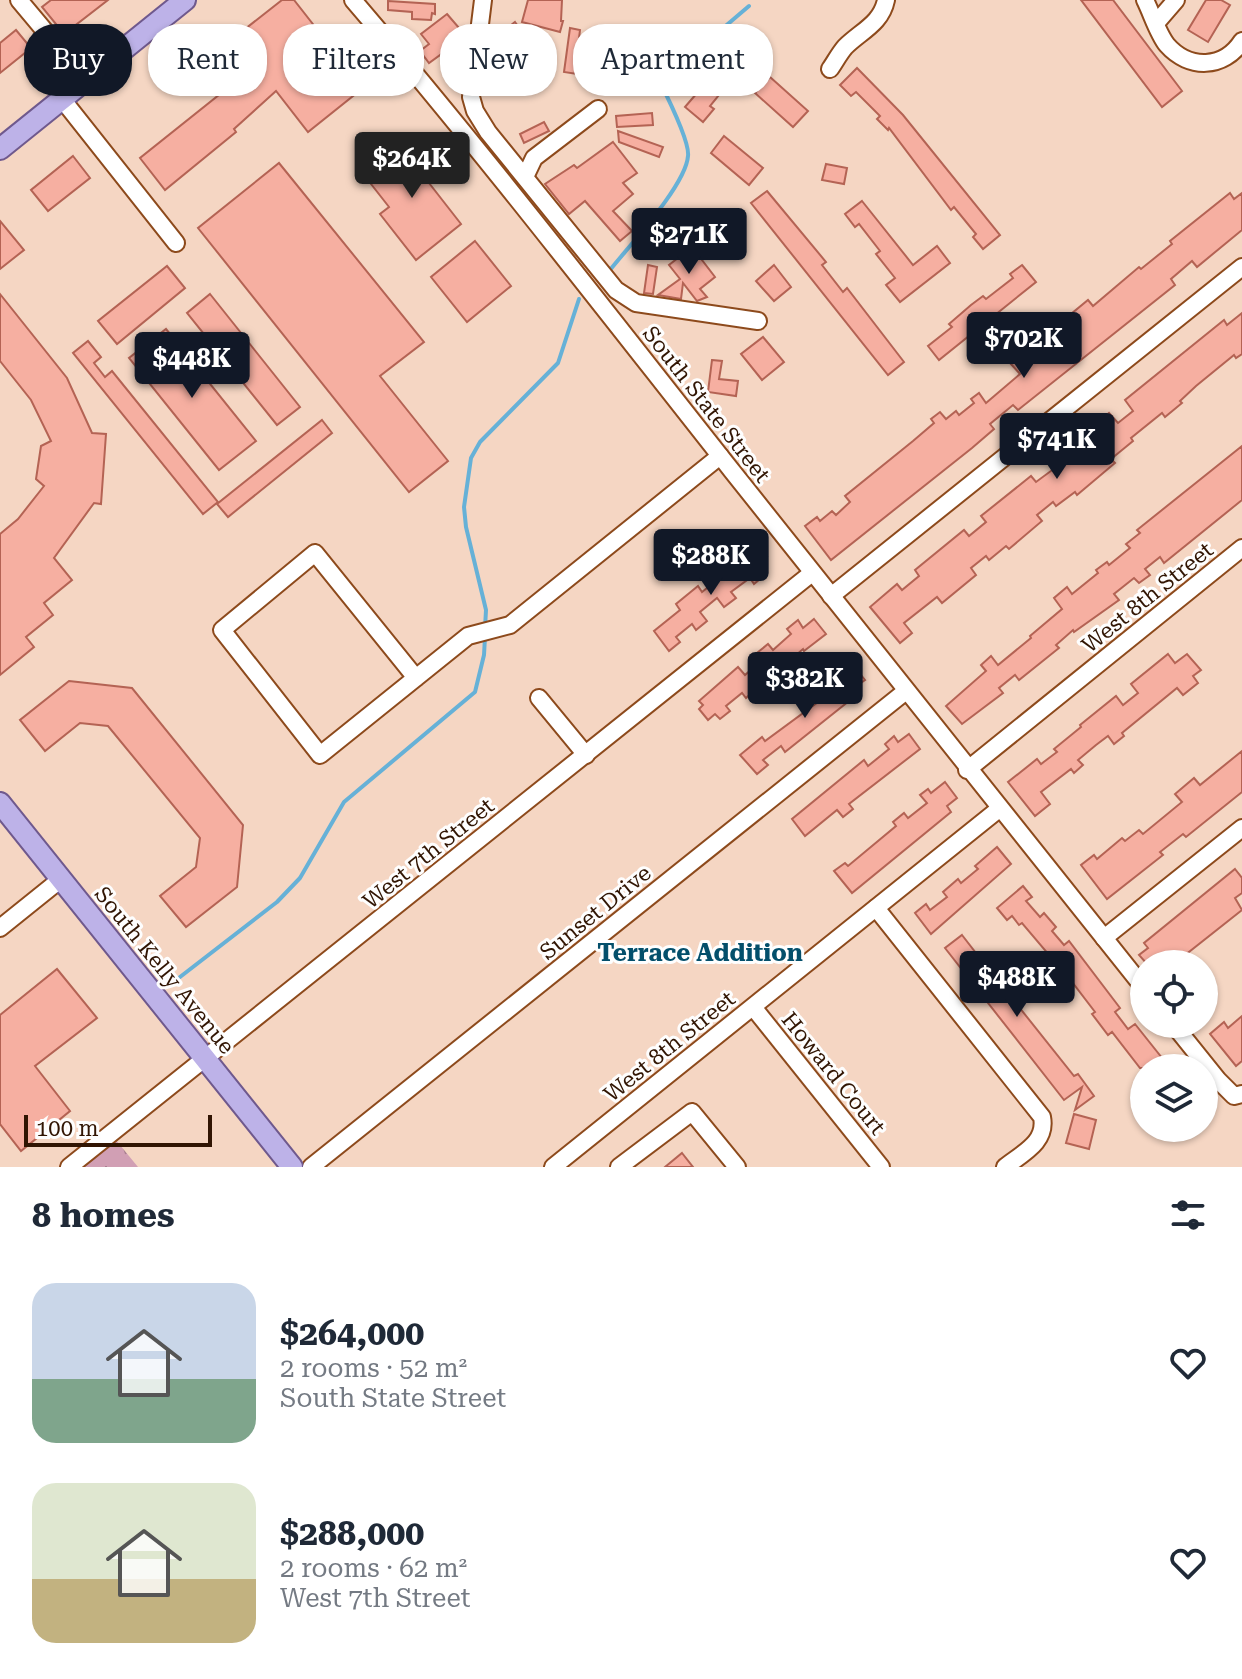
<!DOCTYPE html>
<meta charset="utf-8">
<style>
body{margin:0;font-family:"Roboto Serif",serif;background:#f6f6f7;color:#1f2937;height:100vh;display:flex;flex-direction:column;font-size:30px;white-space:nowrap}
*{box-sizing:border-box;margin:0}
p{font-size:26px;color:#747a83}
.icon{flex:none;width:44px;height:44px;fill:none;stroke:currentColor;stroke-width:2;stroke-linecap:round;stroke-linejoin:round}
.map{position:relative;height:1167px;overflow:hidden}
.side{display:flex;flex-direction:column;background:#fff;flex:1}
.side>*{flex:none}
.banner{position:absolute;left:24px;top:24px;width:800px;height:72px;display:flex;gap:16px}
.tools{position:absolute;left:1130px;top:950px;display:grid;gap:16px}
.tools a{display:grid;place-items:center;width:88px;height:88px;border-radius:50%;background:#fff;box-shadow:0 2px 6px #0004;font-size:40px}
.scale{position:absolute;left:24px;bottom:20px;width:188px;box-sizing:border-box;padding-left:8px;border:4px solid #311503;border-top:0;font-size:22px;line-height:28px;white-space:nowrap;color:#311503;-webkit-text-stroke:6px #fefefe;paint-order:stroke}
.price{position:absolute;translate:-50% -68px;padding:0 18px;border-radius:8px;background:#111827;color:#fff;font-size:26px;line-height:52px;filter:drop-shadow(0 2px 4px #0008)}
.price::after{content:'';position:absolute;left:50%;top:48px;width:24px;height:18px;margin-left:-12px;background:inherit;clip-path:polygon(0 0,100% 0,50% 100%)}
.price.selected{background:#222;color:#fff}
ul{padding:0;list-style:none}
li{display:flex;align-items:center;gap:24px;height:200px;padding:0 32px}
li span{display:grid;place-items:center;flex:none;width:224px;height:160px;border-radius:24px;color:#555}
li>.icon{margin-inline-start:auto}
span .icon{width:96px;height:96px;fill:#fffc;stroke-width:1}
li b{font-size:34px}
h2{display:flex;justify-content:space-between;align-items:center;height:96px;padding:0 32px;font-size:34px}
.chip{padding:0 28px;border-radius:32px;background:#fff;box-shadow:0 2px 6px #0004;font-size:28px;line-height:72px}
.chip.selected{background:#111827;color:#fff}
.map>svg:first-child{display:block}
.grass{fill:url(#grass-tufts)}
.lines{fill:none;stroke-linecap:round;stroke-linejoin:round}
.stream{stroke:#66b1d7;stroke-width:4}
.building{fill:#f6afa1;stroke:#b46354;stroke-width:2}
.minor-casing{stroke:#8d4a1c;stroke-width:20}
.major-casing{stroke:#6f598d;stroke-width:24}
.minor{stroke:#fff;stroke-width:16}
.major{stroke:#bdb2e8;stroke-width:20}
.labels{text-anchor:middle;stroke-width:6;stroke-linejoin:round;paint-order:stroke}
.street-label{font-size:22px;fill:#311503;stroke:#fefefe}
.neighbourhood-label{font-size:24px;font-weight:bold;fill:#034f6b;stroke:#fefefe}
</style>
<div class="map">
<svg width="1242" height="1167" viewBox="0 0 1242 1167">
<defs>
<pattern id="grass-tufts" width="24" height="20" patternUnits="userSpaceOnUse" patternTransform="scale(2)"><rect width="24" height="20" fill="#d19fb4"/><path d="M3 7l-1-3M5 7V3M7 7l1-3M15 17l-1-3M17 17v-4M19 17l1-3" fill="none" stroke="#aa8090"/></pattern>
</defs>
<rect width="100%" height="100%" fill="#f5d6c3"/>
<!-- grass -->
<path class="grass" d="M 115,1139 L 138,1167 L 81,1167 Z"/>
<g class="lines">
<!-- stream -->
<g class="stream">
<path d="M 610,270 C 629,246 686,185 688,156 C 690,142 666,94 659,80 L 679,53 L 722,29 L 749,6"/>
<path d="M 485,628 L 486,610 L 466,527 L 464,507 L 471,458 L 480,442 L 558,363 L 579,299"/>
<path d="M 180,977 L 277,902 L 300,878 L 344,802 L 475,692 L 484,655 L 485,637"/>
</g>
</g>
<!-- building -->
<g class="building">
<path d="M 51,0 L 108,0 L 64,34 L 42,7 Z"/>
<path d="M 282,0 L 294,0 L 363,88 L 308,132 L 276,91 L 234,129 L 236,132 L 165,190 L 140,158 L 220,94 L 195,64 L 228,37 L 231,40 Z"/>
<path d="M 528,0 L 562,0 L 561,21 L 563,21 L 560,32 L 522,22 Z"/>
<path d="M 1081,0 L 1113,0 L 1182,91 L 1162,107 Z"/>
<path d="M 1206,0 L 1221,0 L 1230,5 L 1208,42 L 1188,30 Z"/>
<path d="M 388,1 L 435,4 L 435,14 L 432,13 L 431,20 L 412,19 L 412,12 L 388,10 Z"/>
<path d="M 447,14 L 466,36 L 429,63 L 420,51 L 429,44 L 421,34 Z"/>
<path d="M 515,22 L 540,56 L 519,74 L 491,41 Z"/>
<path d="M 570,28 L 580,30 L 578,47 L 601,50 L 597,77 L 564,72 Z"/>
<path d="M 16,30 L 31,48 L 0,73 L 0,43 Z"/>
<path d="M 488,52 L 495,53 L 492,89 L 483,89 Z"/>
<path d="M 728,57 L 744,71 L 734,82 L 731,80 L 710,106 L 714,109 L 703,122 L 685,107 Z"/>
<path d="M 857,68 L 903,115 L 1000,235 L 983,249 L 973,237 L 976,234 L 954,207 L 951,210 L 889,128 L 888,130 L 877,119 L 880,116 L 856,92 L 851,96 L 840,85 Z"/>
<path d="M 770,77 L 808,111 L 793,127 L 755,93 Z"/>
<path d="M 652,113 L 653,125 L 617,127 L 616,116 Z"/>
<path d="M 544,122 L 549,131 L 524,143 L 520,134 Z"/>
<path d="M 618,131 L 663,147 L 659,157 L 619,142 Z"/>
<path d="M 724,136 L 763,168 L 749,185 L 711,153 Z"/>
<path d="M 409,139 L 431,167 L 422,174 L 461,224 L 416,260 L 380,214 L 389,207 L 364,175 Z"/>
<path d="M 613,142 L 637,173 L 623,183 L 633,194 L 613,211 L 632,231 L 620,241 L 585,201 L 569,214 L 545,184 L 574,165 L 577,168 Z"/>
<path d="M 73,156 L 90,178 L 48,211 L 31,190 Z"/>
<path d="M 279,163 L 424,342 L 380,376 L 448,461 L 409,492 L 198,228 Z"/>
<path d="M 826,164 L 847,168 L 844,184 L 822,180 Z"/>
<path d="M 767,191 L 826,262 L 822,265 L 843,292 L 847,288 L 904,362 L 888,375 L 751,203 Z"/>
<path d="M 1230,193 L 1234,199 L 1242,193 L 1242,230 L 1197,267 L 1192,261 L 1171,279 L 1175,285 L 1018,410 L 1013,405 L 990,424 L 994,429 L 972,448 L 831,560 L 805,526 L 817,517 L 820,521 L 832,511 L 836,515 L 850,502 L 845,496 L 913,441 L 934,423 L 931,419 L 940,412 L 946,419 L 956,411 L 959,415 L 974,403 L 971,399 L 979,393 L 986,403 L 1020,374 L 1010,363 L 1031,345 L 1025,339 L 1037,329 L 1043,337 L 1088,300 L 1093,306 L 1139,267 L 1141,269 L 1172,244 L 1170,241 Z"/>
<path d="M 862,201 L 913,265 L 937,246 L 950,263 L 900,302 L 886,285 L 895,278 L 876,254 L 880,251 L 859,224 L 855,227 L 845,214 Z"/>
<path d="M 0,221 L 24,250 L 0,269 Z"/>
<path d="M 475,241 L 511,286 L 467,322 L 431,277 Z"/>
<path d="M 692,247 L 715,277 L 700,289 L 707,297 L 697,301 L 683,283 L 681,299 L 658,295 L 680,279 L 669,265 Z"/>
<path d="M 648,265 L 657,267 L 653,294 L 644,293 Z"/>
<path d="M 774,265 L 791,287 L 774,301 L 756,281 Z"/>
<path d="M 1022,265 L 1036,282 L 939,360 L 928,346 L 952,327 L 949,324 L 971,305 L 983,296 L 986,299 L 1013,278 L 1010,274 Z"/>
<path d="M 167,266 L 185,288 L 117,344 L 98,321 Z"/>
<path d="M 0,294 L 67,378 L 92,433 L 106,434 L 101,504 L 94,503 L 54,558 L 72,580 L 44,603 L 53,615 L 26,637 L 34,647 L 0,675 L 0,534 L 18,519 L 44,486 L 36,479 L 41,446 L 51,441 L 31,400 L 0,361 Z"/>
<path d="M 210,294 L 300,407 L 277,425 L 187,313 Z"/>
<path d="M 1242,313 L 1242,354 L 1236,358 L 1234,355 L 1196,386 L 1180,401 L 1182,403 L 1165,417 L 1162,413 L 1131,438 L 1133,441 L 1111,459 L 1115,463 L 1077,495 L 1075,492 L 1056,506 L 1053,502 L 1037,515 L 1042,521 L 1009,549 L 1006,546 L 989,560 L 986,556 L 971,568 L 976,575 L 942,603 L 937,597 L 904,623 L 912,633 L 900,643 L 870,607 L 897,584 L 902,590 L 919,576 L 915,570 L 964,530 L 969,536 L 986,522 L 981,516 L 1031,476 L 1036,482 L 1055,468 L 1049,462 L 1060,453 L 1067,461 L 1082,449 L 1076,442 L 1109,413 L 1118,423 L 1133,411 L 1125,400 L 1224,320 L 1227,325 Z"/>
<path d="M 166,329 L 256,441 L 219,470 L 129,358 Z"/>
<path d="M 763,337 L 784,362 L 762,380 L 741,354 Z"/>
<path d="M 88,341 L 101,357 L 94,363 L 105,377 L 112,371 L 218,502 L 203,514 L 73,353 Z"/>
<path d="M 712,360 L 722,361 L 719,379 L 738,381 L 736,396 L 708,392 Z"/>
<path d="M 322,420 L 332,433 L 228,517 L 217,504 Z"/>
<path d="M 1242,446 L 1242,500 L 1164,563 L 1160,557 L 1145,569 L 1150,575 L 1139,583 L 1134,578 L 1114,594 L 1119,600 L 1074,632 L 1073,630 L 1056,645 L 1059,648 L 1019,680 L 1015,675 L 999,688 L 1003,693 L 962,724 L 946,706 L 986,671 L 981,665 L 991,656 L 998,665 L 1031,638 L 1030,636 L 1062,609 L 1054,598 L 1067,587 L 1072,594 L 1098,573 L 1096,570 L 1107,562 L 1109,565 L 1130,548 L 1126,544 L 1140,533 L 1137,530 Z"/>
<path d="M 758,544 L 767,556 L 758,563 L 766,574 L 754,584 L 750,578 L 731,592 L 736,598 L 724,607 L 717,598 L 700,612 L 707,621 L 696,630 L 692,624 L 676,637 L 680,642 L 669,651 L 654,631 L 680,610 L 676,604 L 698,586 L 702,592 L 738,563 L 736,561 Z"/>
<path d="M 814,619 L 826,634 L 804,651 L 803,649 L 746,698 L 742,693 L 726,706 L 730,711 L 720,719 L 715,714 L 708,720 L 699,709 L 703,705 L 699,701 L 738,667 L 745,675 L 762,660 L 757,653 L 768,644 L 773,650 L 791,634 L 787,629 L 798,620 L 803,628 Z"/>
<path d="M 1168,654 L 1175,663 L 1187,654 L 1201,670 L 1193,676 L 1198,683 L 1183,695 L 1177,688 L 1122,733 L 1124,736 L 1114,744 L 1108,736 L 1096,745 L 1078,760 L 1083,765 L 1074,773 L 1071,769 L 1041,792 L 1050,804 L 1035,816 L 1008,782 L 1037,759 L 1041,764 L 1057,752 L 1054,749 L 1081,727 L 1080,725 L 1116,696 L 1123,705 L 1138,693 L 1131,684 Z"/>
<path d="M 853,665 L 865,680 L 855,687 L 859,693 L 785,752 L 781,746 L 763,760 L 768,765 L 757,774 L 740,755 L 762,737 L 765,741 L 837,688 L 831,681 Z"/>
<path d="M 69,681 L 132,688 L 243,825 L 237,887 L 186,927 L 160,896 L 196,867 L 200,838 L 108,726 L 80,723 L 45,751 L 20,720 Z"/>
<path d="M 909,734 L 920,749 L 849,804 L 853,809 L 843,817 L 837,810 L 805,836 L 792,819 L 864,760 L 868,766 L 889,749 L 885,744 L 894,736 L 898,742 Z"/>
<path d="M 1242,751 L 1242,792 L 1186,837 L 1183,834 L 1160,852 L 1163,855 L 1107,899 L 1081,865 L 1094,855 L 1097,859 L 1122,838 L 1125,841 L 1139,830 L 1143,834 L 1182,802 L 1175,794 L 1194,778 L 1200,785 Z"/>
<path d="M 945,782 L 957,798 L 947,806 L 951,812 L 852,893 L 834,871 L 845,863 L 848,866 L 896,826 L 893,822 L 904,813 L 908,818 L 927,803 L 920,795 L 928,789 L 931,793 Z"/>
<path d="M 997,847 L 1011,864 L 931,934 L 915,913 L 926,904 L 930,910 L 947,897 L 943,892 L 958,879 L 961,883 L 978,869 L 975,866 Z"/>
<path d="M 1235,869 L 1242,878 L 1242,893 L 1235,898 L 1242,910 L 1180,959 L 1177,955 L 1166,964 L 1147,964 L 1139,955 L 1148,948 L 1144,943 Z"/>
<path d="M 1023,886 L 1032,897 L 1026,901 L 1040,917 L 1044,913 L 1056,927 L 1052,931 L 1064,945 L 1069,941 L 1120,1008 L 1115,1012 L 1128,1029 L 1135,1024 L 1170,1068 L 1140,1068 L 1112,1032 L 1108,1035 L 1092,1014 L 1095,1012 L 1059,965 L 1054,969 L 1046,959 L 1050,956 L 1022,923 L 1019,925 L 1012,916 L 1007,920 L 997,908 Z"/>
<path d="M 962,935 L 983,962 L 991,956 L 1007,976 L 1004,978 L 1020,999 L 1015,1002 L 1074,1076 L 1078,1074 L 1094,1096 L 1075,1110 L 1082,1087 L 1064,1100 L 945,948 Z"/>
<path d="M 57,969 L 97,1018 L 35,1066 L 70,1111 L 21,1151 L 0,1124 L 0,1015 Z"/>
<path d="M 1242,1016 L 1242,1061 L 1236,1066 L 1210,1034 L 1224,1022 L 1228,1028 Z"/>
<path d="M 1074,1114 L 1096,1120 L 1089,1149 L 1066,1143 Z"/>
<path d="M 682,1153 L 693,1167 L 665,1167 Z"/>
</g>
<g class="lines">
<!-- minor casing -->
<g class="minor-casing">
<g id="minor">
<path d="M 19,0 L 86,80"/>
<path d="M 353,0 C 484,153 607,313 732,471 C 868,644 1006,816 1144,988"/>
<path d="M 483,0 L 471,97 L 475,111 L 488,132 L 616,290 L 636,303 L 758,321"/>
<path d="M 1145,0 C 1152,14 1158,34 1167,45 C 1189,70 1224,69 1242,41"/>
<path d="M 1157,22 L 1176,0"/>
<path d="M 830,69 C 835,62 839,54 845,47 C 861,31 881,24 886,0"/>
<path d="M 62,99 L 176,243"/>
<path d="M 525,177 L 534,158 L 598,109"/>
<path d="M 831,596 L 1242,267"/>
<path d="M 416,678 L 315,553 L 222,630 L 320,755 L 468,636 L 510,625 L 720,456"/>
<path d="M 539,698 L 586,755"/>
<path d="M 967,770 L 1242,548"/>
<path d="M 876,908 L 1042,1117 C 1047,1142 1023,1153 1005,1167"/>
<path d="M 0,928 L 61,879"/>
<path d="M 1104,938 L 1242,828"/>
<path d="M 753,1007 L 881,1167"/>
<path d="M 1173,1024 L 1218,1080 L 1234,1096 L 1242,1094"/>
<path d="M 69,1167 L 812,573"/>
<path d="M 311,1167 L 906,691"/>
<path d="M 553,1167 L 999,809"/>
<path d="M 619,1167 L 692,1112 L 737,1167"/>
</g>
</g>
<!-- major casing -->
<g class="major-casing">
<g id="major">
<path d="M 0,149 L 185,0"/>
<path d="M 0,803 L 292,1167"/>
</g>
</g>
<!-- minor -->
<use href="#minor" class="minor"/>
<!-- major -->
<use href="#major" class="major"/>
</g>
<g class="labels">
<!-- street labels -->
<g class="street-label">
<text transform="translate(707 404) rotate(52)" y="8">South State Street</text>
<text transform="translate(1147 597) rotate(-39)" y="8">West 8th Street</text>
<text transform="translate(428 853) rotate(-39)" y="8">West 7th Street</text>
<text transform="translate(595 912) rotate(-39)" y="8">Sunset Drive</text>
<text transform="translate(165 970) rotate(51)" y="8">South Kelly Avenue</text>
<text transform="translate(669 1046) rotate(-39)" y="8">West 8th Street</text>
<text transform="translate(834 1073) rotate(51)" y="8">Howard Court</text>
</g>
<!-- neighbourhood labels -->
<g class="neighbourhood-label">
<text x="700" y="961">Terrace Addition</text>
</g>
</g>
</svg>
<div class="tools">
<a><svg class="icon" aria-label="locate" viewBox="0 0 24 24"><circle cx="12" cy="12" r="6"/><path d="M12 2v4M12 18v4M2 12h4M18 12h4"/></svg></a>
<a><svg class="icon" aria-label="layers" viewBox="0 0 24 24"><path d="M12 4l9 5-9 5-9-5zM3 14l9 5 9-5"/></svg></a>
</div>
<div class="scale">100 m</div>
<b class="price selected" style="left:412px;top:200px">$264K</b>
<b class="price" style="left:689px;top:276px">$271K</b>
<b class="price" style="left:1024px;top:380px">$702K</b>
<b class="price" style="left:192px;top:400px">$448K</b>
<b class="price" style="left:1057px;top:481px">$741K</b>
<b class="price" style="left:711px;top:597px">$288K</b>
<b class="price" style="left:805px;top:720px">$382K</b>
<b class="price" style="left:1017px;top:1019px">$488K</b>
<div class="banner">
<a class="chip selected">Buy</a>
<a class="chip">Rent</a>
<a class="chip">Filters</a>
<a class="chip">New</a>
<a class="chip">Apartment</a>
</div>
</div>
<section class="side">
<h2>8 homes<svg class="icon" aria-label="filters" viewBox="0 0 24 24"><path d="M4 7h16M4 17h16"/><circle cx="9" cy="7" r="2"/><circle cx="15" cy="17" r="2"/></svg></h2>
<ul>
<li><span style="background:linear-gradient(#c9d6e8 60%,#7fa58c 0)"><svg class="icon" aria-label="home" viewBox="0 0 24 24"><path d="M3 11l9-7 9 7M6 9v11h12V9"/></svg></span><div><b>$264,000</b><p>2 rooms · 52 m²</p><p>South State Street</p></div><svg class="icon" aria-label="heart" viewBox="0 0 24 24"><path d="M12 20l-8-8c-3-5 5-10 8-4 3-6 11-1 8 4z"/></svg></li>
<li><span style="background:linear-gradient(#dfe7d0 60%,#c2b280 0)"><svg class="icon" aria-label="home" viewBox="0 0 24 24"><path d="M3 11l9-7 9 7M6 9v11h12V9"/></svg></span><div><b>$288,000</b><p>2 rooms · 62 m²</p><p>West 7th Street</p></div><svg class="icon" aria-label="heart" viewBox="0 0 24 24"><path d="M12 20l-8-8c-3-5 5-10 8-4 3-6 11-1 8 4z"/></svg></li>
</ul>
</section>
